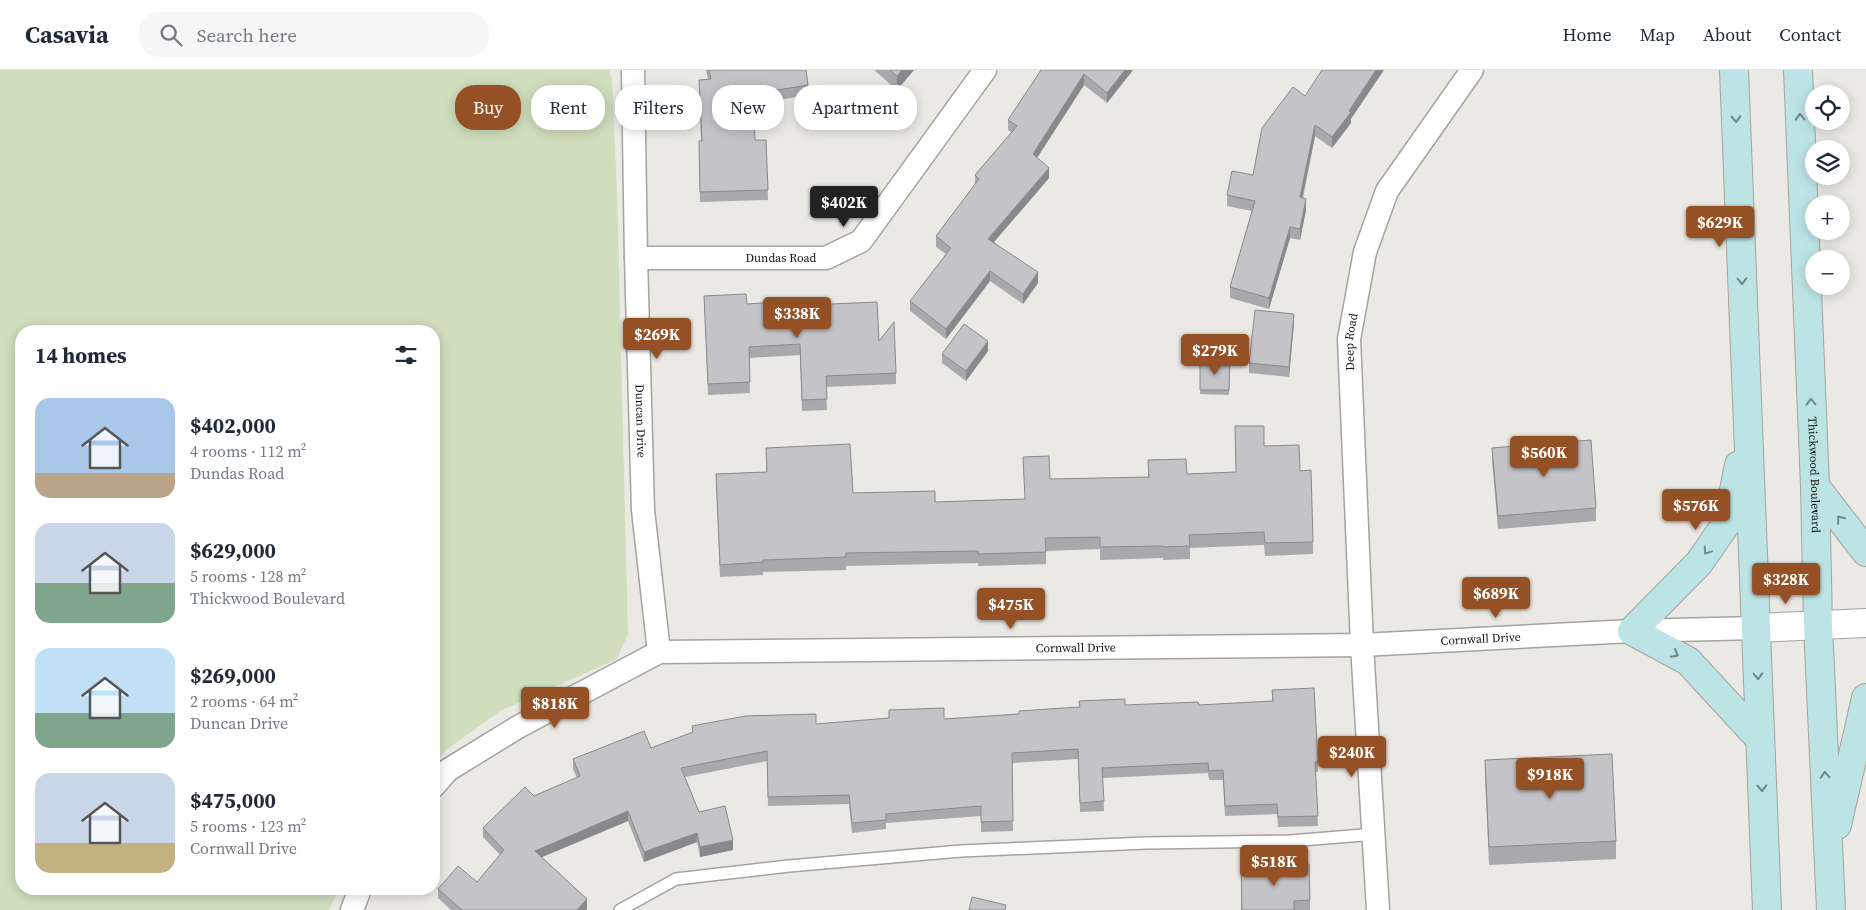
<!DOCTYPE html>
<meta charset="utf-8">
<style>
body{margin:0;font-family:"Source Serif 4",serif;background:#f6f6f7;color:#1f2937;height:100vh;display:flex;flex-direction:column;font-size:19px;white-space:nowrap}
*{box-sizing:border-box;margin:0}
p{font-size:16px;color:#747a83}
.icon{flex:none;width:28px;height:28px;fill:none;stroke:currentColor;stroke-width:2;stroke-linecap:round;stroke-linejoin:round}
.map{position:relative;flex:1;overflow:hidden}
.details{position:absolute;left:15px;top:255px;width:425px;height:570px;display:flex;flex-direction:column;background:#fff;border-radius:20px;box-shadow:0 2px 12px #0003}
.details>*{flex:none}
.top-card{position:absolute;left:455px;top:15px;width:475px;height:45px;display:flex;gap:10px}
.fabs{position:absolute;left:1805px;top:15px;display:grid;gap:10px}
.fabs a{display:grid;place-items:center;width:45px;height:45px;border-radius:50%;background:#fff;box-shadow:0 2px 12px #0003;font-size:25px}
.price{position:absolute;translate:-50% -42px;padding:0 11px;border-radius:5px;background:#955025;color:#fff;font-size:16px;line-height:32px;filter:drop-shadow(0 1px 2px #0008)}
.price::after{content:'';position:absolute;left:50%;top:30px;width:15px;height:11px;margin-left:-8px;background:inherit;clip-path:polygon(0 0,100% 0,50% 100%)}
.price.active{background:#222;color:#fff}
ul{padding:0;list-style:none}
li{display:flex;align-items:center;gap:15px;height:125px;padding:0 20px}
li span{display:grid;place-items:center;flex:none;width:140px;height:100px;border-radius:15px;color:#555}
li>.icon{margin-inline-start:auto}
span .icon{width:60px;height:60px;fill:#fffc;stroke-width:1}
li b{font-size:21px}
h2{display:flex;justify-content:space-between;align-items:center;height:60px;padding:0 20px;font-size:21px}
.chip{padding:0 18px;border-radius:20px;background:#fff;box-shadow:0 2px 12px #0003;font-size:18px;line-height:45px}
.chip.active{background:#955025;color:#fff}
header{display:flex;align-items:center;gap:30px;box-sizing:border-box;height:70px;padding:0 25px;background:#fff;border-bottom:1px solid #e0e1e3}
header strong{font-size:24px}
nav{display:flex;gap:28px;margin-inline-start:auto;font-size:18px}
.search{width:350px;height:45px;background:#f6f6f7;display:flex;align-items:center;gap:12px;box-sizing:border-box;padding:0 18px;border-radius:20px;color:#747a83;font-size:19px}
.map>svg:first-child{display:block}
.green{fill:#cfdebd}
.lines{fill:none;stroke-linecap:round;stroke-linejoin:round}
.service-casing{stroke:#a4a39e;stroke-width:14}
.minor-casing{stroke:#a4a39e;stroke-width:25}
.tertiary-casing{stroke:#a4a39e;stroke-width:30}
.secondary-casing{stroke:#a4a39e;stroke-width:30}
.service{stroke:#fff;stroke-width:11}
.minor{stroke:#fff;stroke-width:22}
.tertiary{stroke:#fff;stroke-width:28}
.secondary{stroke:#bde4e5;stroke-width:28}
.wall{fill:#a9a8ac}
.shaded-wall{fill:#89888c}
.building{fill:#c4c3c8;stroke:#89888c}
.oneway{stroke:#718686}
.labels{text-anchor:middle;stroke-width:4;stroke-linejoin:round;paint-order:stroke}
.street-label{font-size:12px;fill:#151413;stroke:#fff}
</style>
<header>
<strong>Casavia</strong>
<div class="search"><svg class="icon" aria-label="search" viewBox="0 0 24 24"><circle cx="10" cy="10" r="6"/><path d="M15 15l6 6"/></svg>Search here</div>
<nav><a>Home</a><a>Map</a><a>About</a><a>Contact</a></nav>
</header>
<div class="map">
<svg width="1866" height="840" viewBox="0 0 1866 840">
<rect width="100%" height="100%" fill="#eae9e4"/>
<!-- green -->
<path class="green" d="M 0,0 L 609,0 L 612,10 L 617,123 L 628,564 L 617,589 L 500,641 L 445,681 L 434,693 L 434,261 L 21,261 L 21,819 L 339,819 L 329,840 L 0,840 Z"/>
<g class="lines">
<!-- service casing -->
<g class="service-casing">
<path id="service" d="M 620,840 L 676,809 L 789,796 L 961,781 L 1146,773 L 1290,771 L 1375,764"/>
</g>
<!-- minor casing -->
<g class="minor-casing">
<g id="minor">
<path id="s1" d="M 633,0 L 636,188 L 643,440 L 659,582"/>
<path id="s2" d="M 636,188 L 826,188 L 861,171 L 985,0"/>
<path id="s3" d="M 434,716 L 448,700 L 518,657 L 659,582 L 1362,575 L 1632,561 L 1757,558"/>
<path d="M 352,840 L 360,819"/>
<path id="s4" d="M 1378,840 L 1362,575 L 1349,269 L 1365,182 L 1387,121 L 1472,0"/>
</g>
</g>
<!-- tertiary casing -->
<g class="tertiary-casing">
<path id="tertiary" d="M 1757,558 L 1866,553"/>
</g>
<!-- secondary casing -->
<g class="secondary-casing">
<g id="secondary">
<path d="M 1734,0 L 1767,840"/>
<path id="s5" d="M 1798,0 L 1815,416 L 1818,554 L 1831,840"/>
<path d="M 1739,395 L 1728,451 L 1699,493 L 1632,561 L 1688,591 L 1760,669"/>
<path d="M 1815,416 L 1866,482"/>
<path d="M 1837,755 L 1866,628"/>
</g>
</g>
<!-- service -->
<use href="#service" class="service"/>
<!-- minor -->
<use href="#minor" class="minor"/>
<!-- tertiary -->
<use href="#tertiary" class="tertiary"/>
<!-- secondary -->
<use href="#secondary" class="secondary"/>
</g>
<!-- wall -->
<g class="wall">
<path d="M 706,0 L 806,0 L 808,15 L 808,25 L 754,34 L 755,70 L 766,70 L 768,130 L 700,132 L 699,71 L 701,71 L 699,10 L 708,9 Z"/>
<path d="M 874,0 L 914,0 L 897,20 Z"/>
<path d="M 1041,0 L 1133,0 L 1107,33 L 1084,15 L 1037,88 L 1049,108 L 994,172 L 1038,213 L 1023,234 L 990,211 L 946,269 L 910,241 L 910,231 L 946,184 L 936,177 L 936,166 L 975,115 L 975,105 L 1012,63 L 1008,60 L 1008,50 Z"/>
<path d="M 1305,26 L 1351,49 L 1351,53 L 1332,78 L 1315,66 L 1303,128 L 1306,140 L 1300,170 L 1290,168 L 1269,239 L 1230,228 L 1230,217 L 1252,141 L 1227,136 L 1227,125 L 1253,105 Z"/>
<path d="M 704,226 L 747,234 L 809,235 L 879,271 L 896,303 L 896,314 L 826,317 L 827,340 L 802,341 L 800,285 L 749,288 L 750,323 L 708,325 Z"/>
<path d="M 1294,253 L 1289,307 L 1249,303 L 1249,293 Z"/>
<path d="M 988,281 L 966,311 L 942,293 L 942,284 Z"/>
<path d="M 1200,291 L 1230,292 L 1229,325 L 1200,324 Z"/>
<path d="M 1264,376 L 1300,401 L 1313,472 L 1313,484 L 1265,486 L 1264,475 L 1190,478 L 1190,489 L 1163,490 L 1163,488 L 1100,490 L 1100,479 L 1046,481 L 1046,494 L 978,496 L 978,493 L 846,496 L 846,500 L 763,502 L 763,505 L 720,507 L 716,404 L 766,402 L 766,378 L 853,423 L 935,432 L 1024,429 L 1050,409 L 1148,407 L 1148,390 L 1187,404 L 1236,402 Z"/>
<path d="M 1492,378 L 1596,438 L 1596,451 L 1498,459 L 1492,391 Z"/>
<path d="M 1272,620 L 1318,692 L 1318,702 L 1315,702 L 1318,756 L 1278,757 L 1277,744 L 1225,746 L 1223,710 L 1209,710 L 1208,703 L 1103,708 L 1104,741 L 1080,742 L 1078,689 L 1012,693 L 1013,761 L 981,762 L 981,746 L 886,753 L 886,759 L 852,763 L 849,734 L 768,736 L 767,691 L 685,707 L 699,742 L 733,780 L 700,787 L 697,772 L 644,792 L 628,751 L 542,787 L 587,839 L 586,840 L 451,840 L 438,828 L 438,819 L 477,812 L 500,785 L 483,767 L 483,758 L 534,726 L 577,708 L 573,699 L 573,689 L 651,678 L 692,663 L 692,656 L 816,654 L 944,649 L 1019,644 L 1125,635 L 1199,635 L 1272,631 Z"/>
<path d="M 1485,690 L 1616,771 L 1616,789 L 1489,795 L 1485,708 Z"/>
<path d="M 1241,796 L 1310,830 L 1310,840 L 1241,840 Z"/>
</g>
<!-- shaded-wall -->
<g class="shaded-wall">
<path d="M 902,0 L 914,0 L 897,20 L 897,6 Z"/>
<path d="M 1125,0 L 1133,0 L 1107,33 L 1107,23 Z"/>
<path d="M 1376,0 L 1384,0 L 1351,49 L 1351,53 L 1332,78 L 1332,67 Z"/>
<path d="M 1084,4 L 1084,15 L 1033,94 L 1033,84 Z"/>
<path d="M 1315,55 L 1315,66 L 1300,138 L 1300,127 Z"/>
<path d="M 1049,98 L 1049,108 L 988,179 L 988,169 Z"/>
<path d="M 1306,129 L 1306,140 L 1300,170 L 1300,159 Z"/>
<path d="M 1290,157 L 1290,168 L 1269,239 L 1269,228 Z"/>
<path d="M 990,201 L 990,211 L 946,269 L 946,259 Z"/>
<path d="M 1038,202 L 1038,213 L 1023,234 L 1023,224 Z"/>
<path d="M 1294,244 L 1294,253 L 1289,307 L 1289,297 Z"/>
<path d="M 988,271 L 988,281 L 966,311 L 966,301 Z"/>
<path d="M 628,741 L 628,751 L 535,790 L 535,781 Z"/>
<path d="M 697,763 L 697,772 L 644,792 L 644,782 Z"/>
<path d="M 733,770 L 733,780 L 700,787 L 700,777 Z"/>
<path d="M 587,829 L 587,839 L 586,840 L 577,840 Z"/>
</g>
<!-- building -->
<g class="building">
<path d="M 709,0 L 806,0 L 808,15 L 753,24 L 755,70 L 766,70 L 768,120 L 700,122 L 699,71 L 702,71 L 699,10 L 711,9 Z"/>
<path d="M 890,0 L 902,0 L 897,6 Z"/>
<path d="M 1041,0 L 1125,0 L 1107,23 L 1084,4 L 1033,84 L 1049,98 L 988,169 L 1038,202 L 1023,224 L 990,201 L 946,259 L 910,231 L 951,178 L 936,166 L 979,109 L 975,105 L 1017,56 L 1008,50 Z"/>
<path d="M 1322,0 L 1376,0 L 1349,41 L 1351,42 L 1332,67 L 1315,55 L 1300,127 L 1306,129 L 1300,159 L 1290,157 L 1269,228 L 1230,217 L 1255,131 L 1227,125 L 1232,101 L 1253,105 L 1262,58 L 1293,17 L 1305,26 Z"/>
<path d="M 746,224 L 747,234 L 808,230 L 809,235 L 877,232 L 879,271 L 894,252 L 896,303 L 826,306 L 827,329 L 802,330 L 800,274 L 749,277 L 750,312 L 708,314 L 704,226 Z"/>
<path d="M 1255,240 L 1294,244 L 1289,297 L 1249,293 Z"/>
<path d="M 964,254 L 988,271 L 966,301 L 942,284 Z"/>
<path d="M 1200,291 L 1230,292 L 1229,320 L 1200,320 Z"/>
<path d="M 1235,356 L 1264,356 L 1264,376 L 1299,375 L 1300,401 L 1311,400 L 1313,472 L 1265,473 L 1264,462 L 1189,465 L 1190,476 L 1163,477 L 1163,476 L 1100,477 L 1100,467 L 1045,468 L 1046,482 L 978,484 L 978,481 L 846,483 L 846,487 L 763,490 L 763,492 L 720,495 L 716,404 L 767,402 L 766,378 L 850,374 L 853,423 L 935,421 L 935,432 L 1025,429 L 1023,387 L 1049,386 L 1050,409 L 1149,407 L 1148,390 L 1186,389 L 1187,404 L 1236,402 Z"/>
<path d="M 1591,370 L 1596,438 L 1498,446 L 1492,378 Z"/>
<path d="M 1314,618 L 1318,692 L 1315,692 L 1318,746 L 1278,747 L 1277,734 L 1225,736 L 1223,700 L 1209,701 L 1208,693 L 1102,698 L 1104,731 L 1080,733 L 1078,679 L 1012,683 L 1013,751 L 981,752 L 981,736 L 886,744 L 886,750 L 852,753 L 849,725 L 768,727 L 767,681 L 681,698 L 699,742 L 725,736 L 733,770 L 700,777 L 697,763 L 644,782 L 628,741 L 535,781 L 587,829 L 577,840 L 462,840 L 438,819 L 458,796 L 477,812 L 504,780 L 483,758 L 525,717 L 534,726 L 580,706 L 573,689 L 644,661 L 651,678 L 693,662 L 692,656 L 745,646 L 816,644 L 816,654 L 889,648 L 889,640 L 944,638 L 944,649 L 1019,644 L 1019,641 L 1080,637 L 1079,631 L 1125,629 L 1125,635 L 1198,632 L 1199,635 L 1273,631 L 1272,620 Z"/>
<path d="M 1612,684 L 1616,771 L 1489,777 L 1485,690 Z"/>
<path d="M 1309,794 L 1310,830 L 1294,831 L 1294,840 L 1242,840 L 1241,796 Z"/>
<path d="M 972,827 L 1006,835 L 1005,840 L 969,840 Z"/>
</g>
<!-- one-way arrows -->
<defs><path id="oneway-chevron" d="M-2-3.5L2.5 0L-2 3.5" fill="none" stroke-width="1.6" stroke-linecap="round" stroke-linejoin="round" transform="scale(1.25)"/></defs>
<g class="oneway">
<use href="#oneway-chevron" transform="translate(1800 47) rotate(-92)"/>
<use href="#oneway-chevron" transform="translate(1736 49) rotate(88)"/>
<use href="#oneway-chevron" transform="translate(1742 211) rotate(88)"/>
<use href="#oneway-chevron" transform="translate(1811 332) rotate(-92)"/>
<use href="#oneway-chevron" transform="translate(1840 449) rotate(-128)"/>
<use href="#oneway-chevron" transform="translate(1707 481) rotate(124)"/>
<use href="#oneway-chevron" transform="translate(1675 584) rotate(28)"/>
<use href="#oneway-chevron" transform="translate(1758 606) rotate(88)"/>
<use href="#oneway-chevron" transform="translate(1825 705) rotate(-93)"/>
<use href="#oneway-chevron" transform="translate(1762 718) rotate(88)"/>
</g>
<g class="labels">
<!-- street labels -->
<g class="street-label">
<text dy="4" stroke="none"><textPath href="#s2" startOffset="145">Dundas Road</textPath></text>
<text dy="4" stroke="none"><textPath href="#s4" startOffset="569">Deep Road</textPath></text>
<text dy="4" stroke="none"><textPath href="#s1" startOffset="351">Duncan Drive</textPath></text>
<text dy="4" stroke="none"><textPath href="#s5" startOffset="405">Thickwood Boulevard</textPath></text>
<text dy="4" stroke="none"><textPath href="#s3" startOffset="1085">Cornwall Drive</textPath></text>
<text dy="4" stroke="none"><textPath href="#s3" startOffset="680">Cornwall Drive</textPath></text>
</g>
</g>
</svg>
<div class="fabs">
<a><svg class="icon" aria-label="locate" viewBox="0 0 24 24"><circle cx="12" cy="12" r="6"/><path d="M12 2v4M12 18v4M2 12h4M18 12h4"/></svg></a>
<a><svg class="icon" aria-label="layers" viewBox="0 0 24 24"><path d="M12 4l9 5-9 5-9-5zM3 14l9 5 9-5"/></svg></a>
<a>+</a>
<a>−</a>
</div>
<b class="price active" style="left:844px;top:158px">$402K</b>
<b class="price" style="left:1720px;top:178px">$629K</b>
<b class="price" style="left:797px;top:269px">$338K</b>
<b class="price" style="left:657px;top:290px">$269K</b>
<b class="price" style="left:1215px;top:306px">$279K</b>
<b class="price" style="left:1544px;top:408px">$560K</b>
<b class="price" style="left:1696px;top:461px">$576K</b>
<b class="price" style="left:1786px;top:535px">$328K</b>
<b class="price" style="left:1496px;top:549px">$689K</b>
<b class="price" style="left:1011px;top:560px">$475K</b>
<b class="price" style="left:555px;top:659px">$818K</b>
<b class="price" style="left:1352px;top:708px">$240K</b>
<b class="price" style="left:1550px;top:730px">$918K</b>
<b class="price" style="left:1274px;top:817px">$518K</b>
<div class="top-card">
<a class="chip active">Buy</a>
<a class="chip">Rent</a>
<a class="chip">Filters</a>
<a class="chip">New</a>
<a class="chip">Apartment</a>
</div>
<section class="details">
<h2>14 homes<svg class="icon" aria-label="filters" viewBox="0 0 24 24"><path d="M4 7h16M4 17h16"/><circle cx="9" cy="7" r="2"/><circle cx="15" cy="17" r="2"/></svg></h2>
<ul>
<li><span style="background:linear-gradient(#a9c7e8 75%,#b9a48a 0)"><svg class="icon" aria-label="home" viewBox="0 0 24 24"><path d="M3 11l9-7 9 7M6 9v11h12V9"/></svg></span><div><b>$402,000</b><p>4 rooms · 112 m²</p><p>Dundas Road</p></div></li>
<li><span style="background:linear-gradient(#c9d6e8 60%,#7fa58c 0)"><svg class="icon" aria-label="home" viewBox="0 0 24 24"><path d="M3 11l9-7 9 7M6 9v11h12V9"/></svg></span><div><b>$629,000</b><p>5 rooms · 128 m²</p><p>Thickwood Boulevard</p></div></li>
<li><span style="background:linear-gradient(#bfe0f5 65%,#7fa58c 0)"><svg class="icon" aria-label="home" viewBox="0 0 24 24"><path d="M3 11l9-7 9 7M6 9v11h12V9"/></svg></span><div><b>$269,000</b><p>2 rooms · 64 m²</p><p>Duncan Drive</p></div></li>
<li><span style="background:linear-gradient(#c9d6e8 70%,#c2b280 0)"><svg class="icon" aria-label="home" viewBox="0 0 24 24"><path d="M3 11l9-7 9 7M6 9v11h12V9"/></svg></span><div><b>$475,000</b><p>5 rooms · 123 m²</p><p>Cornwall Drive</p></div></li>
</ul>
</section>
</div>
